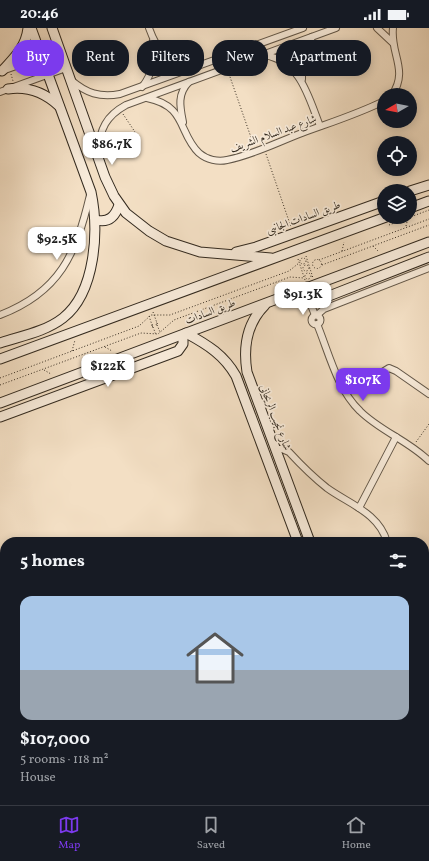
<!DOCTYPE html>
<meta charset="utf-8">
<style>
body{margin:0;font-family:Vollkorn,Amiri,serif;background:#20242c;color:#f1f3f6;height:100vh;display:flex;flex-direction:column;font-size:15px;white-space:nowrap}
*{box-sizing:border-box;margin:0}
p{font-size:13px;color:#9ea1a6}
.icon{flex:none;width:22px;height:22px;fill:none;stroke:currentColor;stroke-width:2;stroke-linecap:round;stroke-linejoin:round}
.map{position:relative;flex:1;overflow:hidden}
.side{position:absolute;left:0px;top:509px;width:429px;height:268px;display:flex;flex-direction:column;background:#171b24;border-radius:16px 16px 0 0;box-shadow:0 2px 10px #0003}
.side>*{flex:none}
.banner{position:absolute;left:12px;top:12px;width:405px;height:36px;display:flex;gap:8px}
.needle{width:26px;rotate:261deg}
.fabs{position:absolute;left:377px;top:60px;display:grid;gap:8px}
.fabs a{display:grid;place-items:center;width:40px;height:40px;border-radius:50%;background:#171b24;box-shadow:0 2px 10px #0003;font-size:20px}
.price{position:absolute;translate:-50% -34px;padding:0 9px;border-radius:8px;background:#fff;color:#222;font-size:13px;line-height:26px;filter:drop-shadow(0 1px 2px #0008)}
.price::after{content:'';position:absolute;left:50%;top:24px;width:12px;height:9px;margin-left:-6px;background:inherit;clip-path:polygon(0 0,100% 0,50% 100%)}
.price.current{background:#7c3aed;color:#fff}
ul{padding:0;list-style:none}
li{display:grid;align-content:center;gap:8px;height:212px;padding:0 20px}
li+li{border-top:1px solid #363941}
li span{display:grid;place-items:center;height:124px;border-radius:12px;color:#555}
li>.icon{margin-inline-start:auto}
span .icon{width:72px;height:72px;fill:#fffc;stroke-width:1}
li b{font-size:17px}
h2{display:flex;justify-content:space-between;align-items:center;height:48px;padding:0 20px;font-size:17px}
.tag{padding:0 14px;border-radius:16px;background:#171b24;box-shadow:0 2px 10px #0003;font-size:14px;line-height:36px}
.tag.current{background:#7c3aed;color:#fff}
.status{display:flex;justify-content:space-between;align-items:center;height:28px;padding:0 20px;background:#171b24;direction:ltr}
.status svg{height:11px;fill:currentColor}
.tab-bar{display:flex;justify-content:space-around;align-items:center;height:56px;border-top:1px solid #363941;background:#171b24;font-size:11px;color:#9ea1a6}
.tab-bar a{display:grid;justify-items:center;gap:2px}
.tab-bar .current{color:#7c3aed}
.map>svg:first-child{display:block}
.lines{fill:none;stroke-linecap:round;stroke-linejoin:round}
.street-casing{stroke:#635748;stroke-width:8}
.secondary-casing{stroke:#332a1f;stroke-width:11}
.path{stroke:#332a1f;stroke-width:1;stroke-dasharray:1 2;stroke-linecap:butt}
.street{stroke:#f7ead9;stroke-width:6}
.secondary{stroke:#f7ead9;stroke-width:9}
.labels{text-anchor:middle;stroke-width:3.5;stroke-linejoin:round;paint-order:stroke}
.street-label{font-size:11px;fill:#332a1f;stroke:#f7ead9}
</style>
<div class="status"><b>20:46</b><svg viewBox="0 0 49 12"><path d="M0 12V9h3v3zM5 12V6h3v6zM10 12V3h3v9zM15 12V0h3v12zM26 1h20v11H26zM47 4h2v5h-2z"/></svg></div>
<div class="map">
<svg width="429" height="777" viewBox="0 0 429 777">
<rect width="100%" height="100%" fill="#f3dfc4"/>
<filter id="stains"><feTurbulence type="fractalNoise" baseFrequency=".005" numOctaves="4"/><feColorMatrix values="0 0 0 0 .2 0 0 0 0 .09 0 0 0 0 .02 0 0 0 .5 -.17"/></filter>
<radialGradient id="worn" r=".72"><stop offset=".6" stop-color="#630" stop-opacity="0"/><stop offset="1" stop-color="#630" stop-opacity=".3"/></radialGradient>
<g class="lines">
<!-- street casing -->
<g class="street-casing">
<g id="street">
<path d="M 149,0 C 156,20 167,35 188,42"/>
<path d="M 377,0 L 393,15"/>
<path d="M 265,27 C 301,34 308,68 320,98"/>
<path d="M 5,42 L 60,22"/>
<path d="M 302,51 L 302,30 L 312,9"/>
<path d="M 71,52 C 86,65 100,70 120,66 L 303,0"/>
<path d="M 142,59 C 154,44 154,31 153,13"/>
<path d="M 0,64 L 66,40"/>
<path d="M 392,67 C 409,42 390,26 393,0"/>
<path d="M 147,70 C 187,78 178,105 199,125 C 207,132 218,134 227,132 C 253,127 278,114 302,105 C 329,95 358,86 384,73"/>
<path d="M 183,94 C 180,79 177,66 189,54"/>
<path d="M 98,123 C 100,101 106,88 126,77 L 336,0"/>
<path d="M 304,260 L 315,287"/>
<path d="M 0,287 C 60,264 76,226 90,167"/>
<path d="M 317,287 L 324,281 L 429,240"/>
<circle cx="316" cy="292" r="4.5"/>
<path d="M 317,296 C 329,325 337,361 360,383 C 380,403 409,413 429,433"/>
<path d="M 360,358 L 389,340 L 396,343 L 429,366"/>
<path d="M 275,421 L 282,421 L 289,424 C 301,437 313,449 327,460 C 349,476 379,485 387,514"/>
<path d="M 359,480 L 396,409"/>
<path d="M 424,568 L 429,570"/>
<path d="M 424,760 L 429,761"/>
</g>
</g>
<!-- secondary casing -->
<g class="secondary-casing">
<g id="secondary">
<path d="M 52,0 L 105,149 L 114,168 L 126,185 L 149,203 L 166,213 L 200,224 L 271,230"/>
<path d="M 2,43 C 14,30 26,19 28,0"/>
<path d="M 8,61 C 28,58 44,64 59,78"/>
<path d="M 410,163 L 429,157"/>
<path d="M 410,180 L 429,173"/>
<path d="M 96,192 C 108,195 115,189 119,177"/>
<path d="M 236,224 L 256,219 L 384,173"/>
<path d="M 307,259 L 318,267 L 329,268 L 429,229"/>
<path d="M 265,277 C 246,296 243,319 247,344 L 310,514"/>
<path d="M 186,305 C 208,317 224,327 236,348 L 298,514"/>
<path d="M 0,315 C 21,308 45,304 63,290 C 96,264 99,202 91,164 L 31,0"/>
<path d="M 0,331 L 386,189"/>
<path d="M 0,375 L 429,214"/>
<path d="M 0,389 L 178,323 L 183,316 L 183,307"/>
<path d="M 0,704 L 5,718"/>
<path d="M 0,742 L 5,756"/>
<path d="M 11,772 L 13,777"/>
<path d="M 25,772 L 27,777"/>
<path d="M 394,772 L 396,777"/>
<path d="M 408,772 L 410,777"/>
</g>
</g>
<!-- path -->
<g class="path">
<path d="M 11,46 L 13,53"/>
<path d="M 229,46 L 254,118"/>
<path d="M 123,86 L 135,104"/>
<path d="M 266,126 L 291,199"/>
<path d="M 389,197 L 429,182"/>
<path d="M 406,198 L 408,190"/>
<path d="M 373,218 L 379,224"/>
<path d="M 342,223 L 344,214"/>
<path d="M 306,228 L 313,250"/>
<circle cx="303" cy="233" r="3"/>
<path d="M 298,231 L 305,252"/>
<circle cx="317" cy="236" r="4.5"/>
<path d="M 319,232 L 429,191"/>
<path d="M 322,237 L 429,197"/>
<circle cx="306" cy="240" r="3"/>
<circle cx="308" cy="248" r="3"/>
<path d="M 153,284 L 157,295"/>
<path d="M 149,288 L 152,297"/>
<path d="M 157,295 L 158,296 L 156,297 L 156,295 Z"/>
<path d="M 152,297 L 153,297 L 153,299 L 151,298 Z"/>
<path d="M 157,297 L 160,304"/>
<path d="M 153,299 L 156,307"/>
<path d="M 105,319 L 112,323"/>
<path d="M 72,323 L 75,312"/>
<path d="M 44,342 L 51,346"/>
<path d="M 0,350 L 139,298 L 151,287 L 170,287 L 289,243 L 299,235"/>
<path d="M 0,357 L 141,305 L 158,306 L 174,292 L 290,249 L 304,250"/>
<path d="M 416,414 L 429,396"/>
</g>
<!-- street -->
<use href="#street" class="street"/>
<!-- secondary -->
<use href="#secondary" class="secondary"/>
</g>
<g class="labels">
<!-- street labels -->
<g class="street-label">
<text transform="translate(273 105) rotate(-20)" y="4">شارع عبد السلام الشريف</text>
<text transform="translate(303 189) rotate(-20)" y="4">طريق السادات الجانبى</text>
<text transform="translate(210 283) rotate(-21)" y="4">طريق السادات</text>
<text transform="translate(276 389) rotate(69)" y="4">شارع نجيب الريحانى</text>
</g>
</g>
<rect width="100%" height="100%" filter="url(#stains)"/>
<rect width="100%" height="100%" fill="url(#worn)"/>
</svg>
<div class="fabs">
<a><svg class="needle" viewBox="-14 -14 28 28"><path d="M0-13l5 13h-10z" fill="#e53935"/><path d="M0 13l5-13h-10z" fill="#9ea1a6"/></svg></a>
<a><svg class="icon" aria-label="locate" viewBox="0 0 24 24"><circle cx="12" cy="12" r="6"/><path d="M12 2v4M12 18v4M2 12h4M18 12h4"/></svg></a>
<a><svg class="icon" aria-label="layers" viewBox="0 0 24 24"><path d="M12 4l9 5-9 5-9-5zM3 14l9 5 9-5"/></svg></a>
</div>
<b class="price" style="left:112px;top:138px">$86.7K</b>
<b class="price" style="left:57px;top:233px">$92.5K</b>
<b class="price" style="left:303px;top:288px">$91.3K</b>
<b class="price" style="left:108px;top:360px">$122K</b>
<b class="price current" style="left:363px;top:374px">$107K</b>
<div class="banner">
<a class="tag current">Buy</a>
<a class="tag">Rent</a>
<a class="tag">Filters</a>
<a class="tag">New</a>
<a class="tag">Apartment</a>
</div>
<section class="side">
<h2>5 homes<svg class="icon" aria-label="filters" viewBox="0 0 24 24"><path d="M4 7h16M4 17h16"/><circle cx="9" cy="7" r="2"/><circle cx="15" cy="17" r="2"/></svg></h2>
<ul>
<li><span style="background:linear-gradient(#a9c7e8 60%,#9aa5b1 0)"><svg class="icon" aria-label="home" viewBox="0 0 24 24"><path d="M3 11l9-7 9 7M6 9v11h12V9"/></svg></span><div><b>$107,000</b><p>5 rooms · 118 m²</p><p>House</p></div></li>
</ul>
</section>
</div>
<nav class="tab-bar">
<a class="current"><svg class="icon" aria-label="map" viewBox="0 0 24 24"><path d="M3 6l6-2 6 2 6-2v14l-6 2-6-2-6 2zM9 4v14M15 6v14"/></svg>Map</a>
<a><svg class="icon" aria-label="saved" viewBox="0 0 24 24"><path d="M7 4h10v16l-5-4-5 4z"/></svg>Saved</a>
<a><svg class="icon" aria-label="home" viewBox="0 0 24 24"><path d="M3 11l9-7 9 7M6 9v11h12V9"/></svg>Home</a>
</nav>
